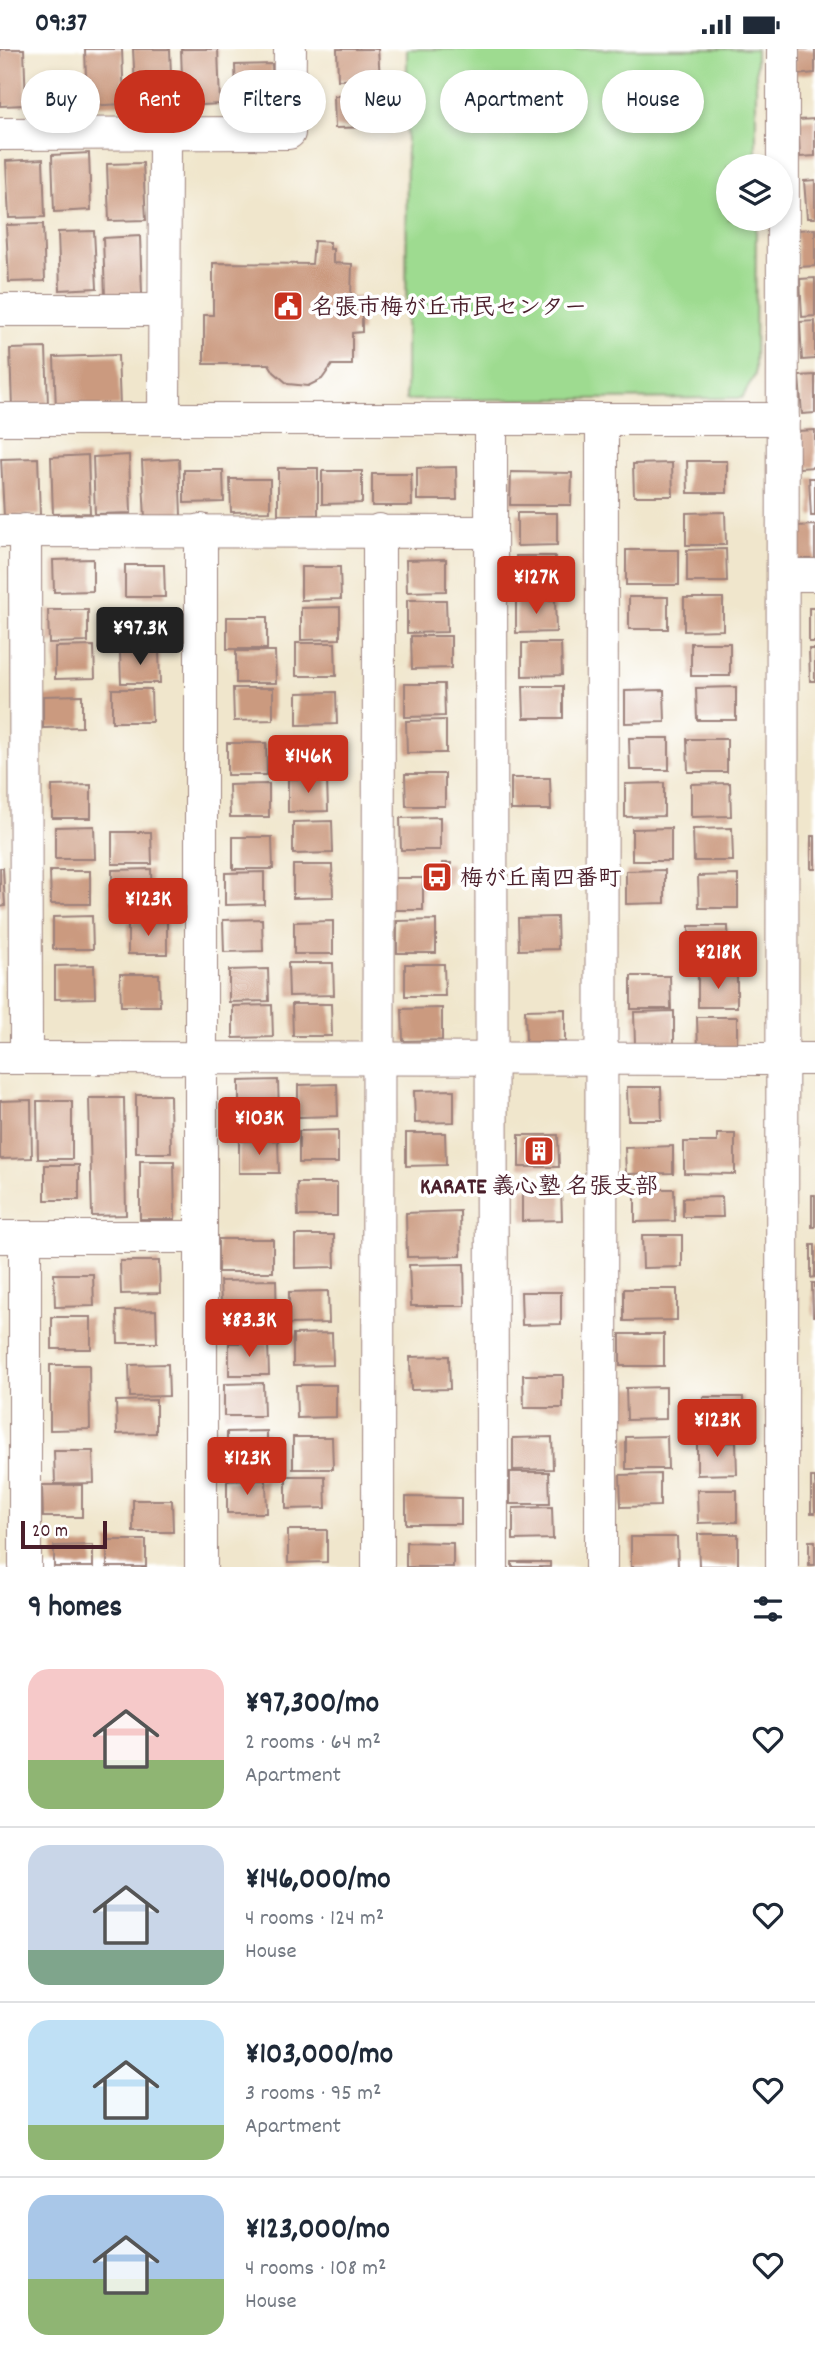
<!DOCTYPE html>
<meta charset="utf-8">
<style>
body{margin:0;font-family:Dekko,"Klee One",sans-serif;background:#f2f2f3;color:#1f2937;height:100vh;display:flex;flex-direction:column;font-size:26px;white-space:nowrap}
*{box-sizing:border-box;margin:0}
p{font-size:23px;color:#747a83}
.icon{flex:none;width:38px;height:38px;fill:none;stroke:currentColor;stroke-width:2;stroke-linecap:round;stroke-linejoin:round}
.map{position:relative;height:1518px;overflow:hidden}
.side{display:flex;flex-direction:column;background:#fff;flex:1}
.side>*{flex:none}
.guide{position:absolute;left:21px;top:21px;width:774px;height:63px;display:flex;gap:14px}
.controls{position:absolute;left:716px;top:105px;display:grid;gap:14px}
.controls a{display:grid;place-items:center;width:77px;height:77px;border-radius:50%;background:#fff;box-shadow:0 4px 10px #0003;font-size:35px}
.scale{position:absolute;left:21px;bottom:18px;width:86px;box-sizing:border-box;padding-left:7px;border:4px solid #4a1f2b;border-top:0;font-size:19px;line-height:24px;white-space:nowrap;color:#4a1f2b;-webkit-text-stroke:5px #fff;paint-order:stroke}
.price{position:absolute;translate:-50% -60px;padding:0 16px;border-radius:7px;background:#c8321e;color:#fff;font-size:23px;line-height:46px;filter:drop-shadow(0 2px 4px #0008)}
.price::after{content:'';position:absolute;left:50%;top:42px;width:21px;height:16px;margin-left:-10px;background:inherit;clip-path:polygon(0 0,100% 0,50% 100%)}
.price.current{background:#222;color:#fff}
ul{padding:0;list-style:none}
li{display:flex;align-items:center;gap:21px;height:175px;padding:0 28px}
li+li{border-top:2px solid #e0e1e3}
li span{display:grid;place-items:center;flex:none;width:196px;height:140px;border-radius:21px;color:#555}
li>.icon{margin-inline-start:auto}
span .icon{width:84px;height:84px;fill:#fffc;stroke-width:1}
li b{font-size:30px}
h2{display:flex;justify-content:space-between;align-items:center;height:84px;padding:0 28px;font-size:30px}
.pill{padding:0 24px;border-radius:32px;background:#fff;box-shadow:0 4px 10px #0003;font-size:24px;line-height:63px}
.pill.current{background:#c8321e;color:#fff}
.status{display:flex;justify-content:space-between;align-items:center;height:49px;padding:0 35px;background:#fff;direction:ltr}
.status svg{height:19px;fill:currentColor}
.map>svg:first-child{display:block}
.green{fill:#9edb90;stroke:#747d5e;stroke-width:2}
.building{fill:#cb9a7f}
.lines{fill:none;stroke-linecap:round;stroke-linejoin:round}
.minor-casing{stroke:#9d827c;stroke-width:34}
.minor{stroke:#fff;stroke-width:32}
.labels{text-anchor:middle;stroke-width:7;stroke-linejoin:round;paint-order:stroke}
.poi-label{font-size:23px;font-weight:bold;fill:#4a1f2b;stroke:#fff;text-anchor:start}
</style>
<div class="status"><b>09:37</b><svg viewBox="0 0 49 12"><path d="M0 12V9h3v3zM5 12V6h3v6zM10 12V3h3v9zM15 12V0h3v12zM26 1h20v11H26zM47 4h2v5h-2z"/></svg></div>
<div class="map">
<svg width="815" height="1518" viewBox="0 0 815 1518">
<rect width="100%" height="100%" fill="#fff"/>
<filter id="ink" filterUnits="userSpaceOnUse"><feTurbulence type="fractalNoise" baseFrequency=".0143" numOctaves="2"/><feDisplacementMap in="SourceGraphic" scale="14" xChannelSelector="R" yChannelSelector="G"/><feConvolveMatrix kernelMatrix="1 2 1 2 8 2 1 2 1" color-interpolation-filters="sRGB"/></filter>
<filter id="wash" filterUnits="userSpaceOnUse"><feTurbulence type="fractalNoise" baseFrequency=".00686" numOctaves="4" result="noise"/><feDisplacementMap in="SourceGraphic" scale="28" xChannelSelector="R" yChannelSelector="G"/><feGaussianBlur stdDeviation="1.57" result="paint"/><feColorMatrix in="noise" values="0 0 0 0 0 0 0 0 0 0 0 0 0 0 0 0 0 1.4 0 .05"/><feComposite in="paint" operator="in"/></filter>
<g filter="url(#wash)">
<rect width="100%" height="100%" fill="#f0e6cc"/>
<!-- green -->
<path class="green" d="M 407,0 L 756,0 L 756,117 L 728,117 L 728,170 L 756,170 L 755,326 L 742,349 L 406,351 Z"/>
<g id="blocks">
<!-- building -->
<g class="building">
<path d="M 0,0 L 24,0 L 26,56 L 0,57 Z"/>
<path d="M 85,0 L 122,0 L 124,55 L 87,57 Z"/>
<path d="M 133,0 L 170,0 L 172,53 L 136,55 Z"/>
<path d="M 181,0 L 218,0 L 220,55 L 183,57 Z"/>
<path d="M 337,0 L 378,0 L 380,30 L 338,31 Z"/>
<path d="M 794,0 L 815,0 L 815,24 L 795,26 Z"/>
<path d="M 272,15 L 274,72 L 237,73 L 235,16 Z"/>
<path d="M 376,46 L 377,78 L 335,79 L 334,47 Z"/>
<path d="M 815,70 L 815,107 L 800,108 L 798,71 Z"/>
<path d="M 89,104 L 91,161 L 54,163 L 52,106 Z"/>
<path d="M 43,110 L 45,168 L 9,169 L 6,112 Z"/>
<path d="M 143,114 L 146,171 L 109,172 L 107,115 Z"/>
<path d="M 815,131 L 815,169 L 807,169 L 804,132 Z"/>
<path d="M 43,175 L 45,232 L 9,233 L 6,176 Z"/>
<path d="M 815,180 L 815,217 L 798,218 L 796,181 Z"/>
<path d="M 94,182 L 97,239 L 60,241 L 58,183 Z"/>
<path d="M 140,187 L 142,245 L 105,246 L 103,189 Z"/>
<path d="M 314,192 L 330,193 L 330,200 L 333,200 L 333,214 L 352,215 L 351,248 L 362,248 L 362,283 L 352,284 L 352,316 L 332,316 L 322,330 L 308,337 L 288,335 L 274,323 L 269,315 L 204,315 L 204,266 L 213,266 L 213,214 L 312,215 Z"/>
<path d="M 815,229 L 815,267 L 802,268 L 800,230 Z"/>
<path d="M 815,272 L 815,310 L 802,311 L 800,273 Z"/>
<path d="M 46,299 L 48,356 L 12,358 L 10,300 Z"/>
<path d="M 118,306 L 120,357 L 56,360 L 54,308 Z"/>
<path d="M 815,326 L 815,364 L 802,365 L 799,327 Z"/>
<path d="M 815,381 L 815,418 L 799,419 L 797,382 Z"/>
<path d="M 88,406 L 90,464 L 53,465 L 51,408 Z"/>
<path d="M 129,406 L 131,464 L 95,465 L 93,408 Z"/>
<path d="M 38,409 L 40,466 L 4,467 L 1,410 Z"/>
<path d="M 179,410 L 181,467 L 145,469 L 142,412 Z"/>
<path d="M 687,412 L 727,412 L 727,444 L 688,444 Z"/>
<path d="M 672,414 L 673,447 L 634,447 L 633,415 Z"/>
<path d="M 456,418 L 457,451 L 417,451 L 417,419 Z"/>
<rect x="278" y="419" width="40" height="47"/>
<path d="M 184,421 L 223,421 L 224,453 L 184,454 Z"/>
<path d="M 322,422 L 362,422 L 362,454 L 322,455 Z"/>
<path d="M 511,423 L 572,424 L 571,456 L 510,456 Z"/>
<path d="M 372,425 L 411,425 L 412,457 L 372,457 Z"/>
<path d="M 809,429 L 815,429 L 815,467 L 811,467 Z"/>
<path d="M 230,430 L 270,430 L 270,462 L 231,463 Z"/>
<path d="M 725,463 L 726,496 L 686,496 L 686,464 Z"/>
<path d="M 517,464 L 557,464 L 557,496 L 517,497 Z"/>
<path d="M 815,476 L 815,514 L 798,515 L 796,477 Z"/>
<path d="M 726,500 L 727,533 L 687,533 L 687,501 Z"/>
<rect x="626" y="501" width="53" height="35"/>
<path d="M 516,507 L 555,507 L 555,539 L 516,540 Z"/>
<path d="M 93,510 L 93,542 L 54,543 L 53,511 Z"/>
<path d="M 446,510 L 446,542 L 407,543 L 406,511 Z"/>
<path d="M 125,516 L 164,516 L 165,548 L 125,548 Z"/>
<path d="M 301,518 L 340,518 L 341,550 L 301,551 Z"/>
<rect x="629" y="548" width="39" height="32"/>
<path d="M 684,549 L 723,549 L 723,581 L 684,582 Z"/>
<path d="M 407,551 L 446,551 L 447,583 L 407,584 Z"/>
<path d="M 516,551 L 555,551 L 556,583 L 516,584 Z"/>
<path d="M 340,558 L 340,590 L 301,591 L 301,559 Z"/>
<rect x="809" y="559" width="6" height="34"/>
<path d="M 48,561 L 88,561 L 88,593 L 49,594 Z"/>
<path d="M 115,561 L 154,561 L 154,593 L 115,594 Z"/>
<rect x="227" y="568" width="40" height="32"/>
<path d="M 411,587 L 451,587 L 451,619 L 412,620 Z"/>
<path d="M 296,594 L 335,594 L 336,627 L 296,627 Z"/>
<path d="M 522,594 L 561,594 L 562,626 L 522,627 Z"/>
<rect x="691" y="594" width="39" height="33"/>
<path d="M 94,597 L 95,629 L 55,630 L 55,598 Z"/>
<path d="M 809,600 L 815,600 L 815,632 L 810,632 Z"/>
<path d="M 120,602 L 159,602 L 160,634 L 121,634 Z"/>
<path d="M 236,602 L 275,602 L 276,634 L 236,634 Z"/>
<path d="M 405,635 L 444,635 L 445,667 L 405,668 Z"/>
<path d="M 523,637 L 563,637 L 563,669 L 524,669 Z"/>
<path d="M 736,638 L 736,671 L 697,671 L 696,639 Z"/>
<path d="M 233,639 L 273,639 L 273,671 L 234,672 Z"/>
<path d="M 112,640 L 151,640 L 152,673 L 112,673 Z"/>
<path d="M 664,641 L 665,673 L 625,674 L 625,642 Z"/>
<path d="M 336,643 L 337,675 L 297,676 L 297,644 Z"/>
<path d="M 82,646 L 82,678 L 43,679 L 43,647 Z"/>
<path d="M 446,671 L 446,704 L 407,704 L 406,672 Z"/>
<path d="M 629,689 L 669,689 L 669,721 L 630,721 Z"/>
<path d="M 336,690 L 337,723 L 297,724 L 297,691 Z"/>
<path d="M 687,690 L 727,690 L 727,723 L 688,723 Z"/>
<path d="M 227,694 L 266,694 L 267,726 L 227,726 Z"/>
<path d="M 405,725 L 445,725 L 445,757 L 406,757 Z"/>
<path d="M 511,729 L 550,729 L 551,761 L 511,761 Z"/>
<path d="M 288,730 L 327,730 L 328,762 L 288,763 Z"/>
<path d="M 664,734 L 664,767 L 625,768 L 625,735 Z"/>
<path d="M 730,734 L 731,767 L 691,768 L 691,735 Z"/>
<path d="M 269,735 L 269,768 L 230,768 L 229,736 Z"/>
<path d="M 91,736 L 91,769 L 52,769 L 52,737 Z"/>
<path d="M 440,768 L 440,801 L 401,801 L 400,769 Z"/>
<path d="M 332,772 L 333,804 L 293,805 L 293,773 Z"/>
<path d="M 94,777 L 95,810 L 55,810 L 55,778 Z"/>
<path d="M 671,779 L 671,812 L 632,812 L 632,780 Z"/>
<path d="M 732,779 L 733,812 L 694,812 L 693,780 Z"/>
<path d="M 112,783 L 151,783 L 152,815 L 112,815 Z"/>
<rect x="811" y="787" width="4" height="33"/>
<path d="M 233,788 L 272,788 L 273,820 L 233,820 Z"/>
<rect x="442" y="814" width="9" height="22"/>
<path d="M 293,816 L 332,816 L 333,848 L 293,849 Z"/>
<path d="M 0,819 L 3,819 L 5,857 L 0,858 Z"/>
<path d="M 151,820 L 152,853 L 112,854 L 112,821 Z"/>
<path d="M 665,821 L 665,854 L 626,855 L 626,822 Z"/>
<path d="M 50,822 L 90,822 L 90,855 L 51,855 Z"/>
<path d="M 264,823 L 264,855 L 225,856 L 225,824 Z"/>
<path d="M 738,826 L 738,859 L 699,859 L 698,827 Z"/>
<path d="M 383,829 L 423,829 L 423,861 L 384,861 Z"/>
<path d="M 92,867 L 93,900 L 53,900 L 53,868 Z"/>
<path d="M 557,868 L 558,900 L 519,901 L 518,869 Z"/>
<path d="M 262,870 L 263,902 L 224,903 L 223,871 Z"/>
<path d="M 436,871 L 436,904 L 397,904 L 397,872 Z"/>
<path d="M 167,872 L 167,905 L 128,905 L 128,873 Z"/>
<path d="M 333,872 L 333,905 L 294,905 L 294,873 Z"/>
<path d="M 689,877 L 728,877 L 729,909 L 689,910 Z"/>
<path d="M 288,914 L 333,914 L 334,946 L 289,947 Z"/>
<path d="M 405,915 L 444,915 L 445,947 L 405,947 Z"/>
<path d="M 94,916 L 95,949 L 55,950 L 55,917 Z"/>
<path d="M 268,920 L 269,952 L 229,953 L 229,921 Z"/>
<path d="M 120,925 L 159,925 L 160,957 L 121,957 Z"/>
<path d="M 737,925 L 737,958 L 698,958 L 698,926 Z"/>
<path d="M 631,927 L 670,927 L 671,960 L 631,960 Z"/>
<path d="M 292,955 L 331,955 L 332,987 L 293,987 Z"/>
<path d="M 272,956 L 273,988 L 233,989 L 233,957 Z"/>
<path d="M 442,959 L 442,991 L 403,992 L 402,960 Z"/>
<path d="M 565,960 L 565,993 L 526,993 L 525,961 Z"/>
<path d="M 674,962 L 674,995 L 635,995 L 634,963 Z"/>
<path d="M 697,968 L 737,968 L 737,1000 L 698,1001 Z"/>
<path d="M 278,1031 L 279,1064 L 239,1064 L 239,1032 Z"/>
<path d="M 337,1035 L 338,1067 L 298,1068 L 298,1036 Z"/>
<path d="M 627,1038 L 661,1038 L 662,1071 L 628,1071 Z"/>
<path d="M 454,1041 L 454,1073 L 415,1074 L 414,1042 Z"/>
<path d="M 136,1046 L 170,1046 L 171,1104 L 136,1104 Z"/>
<path d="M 89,1049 L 124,1049 L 126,1166 L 92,1167 Z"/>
<path d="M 31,1051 L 32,1109 L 0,1110 L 0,1052 Z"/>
<path d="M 37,1052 L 72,1052 L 72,1110 L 38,1110 Z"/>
<path d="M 338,1081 L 338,1114 L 299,1114 L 299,1082 Z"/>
<path d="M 406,1084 L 445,1084 L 446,1116 L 406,1117 Z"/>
<path d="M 717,1085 L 735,1085 L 735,1125 L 684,1124 L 684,1093 L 717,1093 Z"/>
<path d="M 519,1086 L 558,1086 L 559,1118 L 519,1118 Z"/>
<path d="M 278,1091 L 279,1124 L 239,1124 L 239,1092 Z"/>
<path d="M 673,1097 L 673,1124 L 626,1125 L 625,1099 Z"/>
<path d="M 140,1112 L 174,1112 L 175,1170 L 140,1170 Z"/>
<rect x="45" y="1116" width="34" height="35"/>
<path d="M 297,1134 L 337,1134 L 337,1167 L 298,1167 Z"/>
<path d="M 522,1139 L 561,1139 L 562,1171 L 522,1172 Z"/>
<path d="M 635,1140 L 674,1140 L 675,1172 L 635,1173 Z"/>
<rect x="812" y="1146" width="3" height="32"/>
<path d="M 722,1148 L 723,1168 L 683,1168 L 683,1149 Z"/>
<path d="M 460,1162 L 461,1207 L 407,1208 L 406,1164 Z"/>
<path d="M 295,1186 L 334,1186 L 335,1218 L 295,1219 Z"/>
<path d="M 642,1186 L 682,1186 L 682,1218 L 643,1219 Z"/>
<rect x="218" y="1190" width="55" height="33"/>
<path d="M 811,1196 L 815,1196 L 815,1228 L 811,1229 Z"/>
<path d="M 120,1212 L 159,1212 L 160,1244 L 121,1245 Z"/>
<path d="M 464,1215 L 465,1257 L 411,1257 L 409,1216 Z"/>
<path d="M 54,1225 L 93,1225 L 94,1257 L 55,1258 Z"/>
<path d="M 276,1231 L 277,1274 L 222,1275 L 220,1232 Z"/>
<path d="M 812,1234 L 815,1234 L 815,1267 L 813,1267 Z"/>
<path d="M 624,1240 L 677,1240 L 677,1271 L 624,1272 Z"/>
<path d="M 328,1242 L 329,1274 L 289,1275 L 289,1243 Z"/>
<path d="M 521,1243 L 561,1243 L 561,1275 L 522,1276 Z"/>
<path d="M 156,1261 L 157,1294 L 118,1294 L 117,1262 Z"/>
<rect x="52" y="1268" width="39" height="32"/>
<path d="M 332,1284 L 333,1316 L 293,1317 L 293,1285 Z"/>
<rect x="620" y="1285" width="44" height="32"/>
<path d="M 229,1294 L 268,1294 L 269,1326 L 229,1326 Z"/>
<path d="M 449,1307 L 450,1340 L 411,1341 L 410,1308 Z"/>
<path d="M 168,1315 L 169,1347 L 130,1348 L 129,1316 Z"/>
<path d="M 50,1316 L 89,1316 L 90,1380 L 50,1381 Z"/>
<path d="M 523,1326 L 563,1326 L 563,1359 L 524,1359 Z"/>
<path d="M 263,1334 L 264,1367 L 224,1367 L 224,1335 Z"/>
<path d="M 296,1336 L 336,1336 L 336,1368 L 297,1369 Z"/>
<path d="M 666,1338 L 666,1370 L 627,1371 L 626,1339 Z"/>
<rect x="703" y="1348" width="40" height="32"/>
<path d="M 156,1351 L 156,1384 L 117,1385 L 116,1352 Z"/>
<path d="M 267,1382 L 267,1415 L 227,1415 L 227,1383 Z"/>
<path d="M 667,1387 L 668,1420 L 626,1420 L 626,1388 Z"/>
<path d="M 293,1388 L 332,1388 L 333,1420 L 293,1420 Z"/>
<path d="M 552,1388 L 553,1420 L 513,1421 L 513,1389 Z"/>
<path d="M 736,1393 L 737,1425 L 697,1426 L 697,1394 Z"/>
<path d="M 54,1402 L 93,1402 L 94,1434 L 55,1435 Z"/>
<path d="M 510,1423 L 549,1423 L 550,1455 L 510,1455 Z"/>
<path d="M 660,1425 L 660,1457 L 621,1458 L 620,1426 Z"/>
<path d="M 286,1427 L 325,1427 L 326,1459 L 286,1460 Z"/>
<rect x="811" y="1428" width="4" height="36"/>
<path d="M 266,1431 L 267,1464 L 227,1464 L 227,1432 Z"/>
<path d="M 42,1436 L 82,1436 L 82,1468 L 43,1468 Z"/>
<path d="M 697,1441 L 737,1441 L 737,1473 L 698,1474 Z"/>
<path d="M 406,1448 L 461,1449 L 461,1475 L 406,1475 Z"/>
<path d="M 133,1451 L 172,1451 L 173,1483 L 133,1483 Z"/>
<path d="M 552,1458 L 553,1490 L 513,1491 L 513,1459 Z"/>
<path d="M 288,1481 L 327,1481 L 327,1513 L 288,1514 Z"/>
<path d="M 698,1485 L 738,1485 L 738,1517 L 699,1517 Z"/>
<path d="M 631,1488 L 677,1488 L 678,1518 L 631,1518 Z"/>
<rect x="107" y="1491" width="39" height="27"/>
<rect x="809" y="1492" width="6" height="24"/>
<path d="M 406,1493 L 453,1494 L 453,1518 L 406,1518 Z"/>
<path d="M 93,1496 L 93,1518 L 54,1518 L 54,1497 Z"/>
<rect x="512" y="1513" width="38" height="5"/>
</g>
</g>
</g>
<g filter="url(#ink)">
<use href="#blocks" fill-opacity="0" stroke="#9d827c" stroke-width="2"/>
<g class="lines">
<!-- minor casing -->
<g class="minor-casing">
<g id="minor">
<path d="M 0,85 L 289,84 L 290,0"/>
<path d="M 0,261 L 164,261"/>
<path d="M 0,370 L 783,370"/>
<path d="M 164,370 L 165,86"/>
<path d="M 491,371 L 492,1518"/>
<path d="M 25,481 L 26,1009"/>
<path d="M 201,481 L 201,1518"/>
<path d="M 0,482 L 491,483"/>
<path d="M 783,526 L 815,526"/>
<path d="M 0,1009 L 815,1010"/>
<path d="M 0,1188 L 201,1188"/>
<path d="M 25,1518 L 25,1188"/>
<path d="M 378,1518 L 379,481"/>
<path d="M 601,1518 L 602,370"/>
<path d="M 782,1518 L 783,0"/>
</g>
</g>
<!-- minor -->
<use href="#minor" class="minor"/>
</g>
</g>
<!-- icons -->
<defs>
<g id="civic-square" transform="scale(1.575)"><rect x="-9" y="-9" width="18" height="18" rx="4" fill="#c8321e" stroke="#fff"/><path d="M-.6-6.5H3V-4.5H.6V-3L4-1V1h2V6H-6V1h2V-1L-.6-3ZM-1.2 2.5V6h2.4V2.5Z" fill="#fff"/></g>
<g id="bus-square" transform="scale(1.575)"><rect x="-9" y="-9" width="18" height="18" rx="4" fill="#c8321e" stroke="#fff"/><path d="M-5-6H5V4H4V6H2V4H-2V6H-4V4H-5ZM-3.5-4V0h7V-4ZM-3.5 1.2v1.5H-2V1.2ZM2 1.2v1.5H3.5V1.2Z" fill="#fff"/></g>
<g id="building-square" transform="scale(1.575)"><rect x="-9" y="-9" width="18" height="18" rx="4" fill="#c8321e" stroke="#fff"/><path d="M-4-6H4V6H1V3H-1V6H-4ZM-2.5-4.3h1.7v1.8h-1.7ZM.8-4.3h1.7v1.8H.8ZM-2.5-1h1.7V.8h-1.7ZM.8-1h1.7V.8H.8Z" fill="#fff"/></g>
</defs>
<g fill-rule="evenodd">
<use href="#civic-square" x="288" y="257"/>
<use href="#bus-square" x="437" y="828"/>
<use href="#building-square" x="539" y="1102"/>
</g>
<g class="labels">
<!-- poi labels -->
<g class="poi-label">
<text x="311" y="265">名張市梅が丘市民センター</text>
<text x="460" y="836">梅が丘南四番町</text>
<text x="539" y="1144" text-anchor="middle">KARATE 義心塾 名張支部</text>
</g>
</g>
</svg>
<div class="controls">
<a><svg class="icon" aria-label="layers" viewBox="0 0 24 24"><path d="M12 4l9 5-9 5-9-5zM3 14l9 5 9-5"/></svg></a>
</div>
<div class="scale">20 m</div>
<b class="price" style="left:536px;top:567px">¥127K</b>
<b class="price current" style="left:140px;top:618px">¥97.3K</b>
<b class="price" style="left:308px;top:746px">¥146K</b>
<b class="price" style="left:148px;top:889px">¥123K</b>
<b class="price" style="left:718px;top:942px">¥218K</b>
<b class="price" style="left:259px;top:1108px">¥103K</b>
<b class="price" style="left:249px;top:1310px">¥83.3K</b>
<b class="price" style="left:717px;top:1410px">¥123K</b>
<b class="price" style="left:247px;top:1448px">¥123K</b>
<div class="guide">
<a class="pill">Buy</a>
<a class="pill current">Rent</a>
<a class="pill">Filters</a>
<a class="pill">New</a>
<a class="pill">Apartment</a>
<a class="pill">House</a>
</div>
</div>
<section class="side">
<h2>9 homes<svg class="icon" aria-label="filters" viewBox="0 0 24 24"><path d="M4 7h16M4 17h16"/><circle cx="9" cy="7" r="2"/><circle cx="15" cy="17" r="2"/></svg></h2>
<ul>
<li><span style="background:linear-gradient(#f6c9c9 65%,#8fb573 0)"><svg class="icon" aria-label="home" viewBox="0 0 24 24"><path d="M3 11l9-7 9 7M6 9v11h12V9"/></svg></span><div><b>¥97,300/mo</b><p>2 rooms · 64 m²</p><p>Apartment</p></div><svg class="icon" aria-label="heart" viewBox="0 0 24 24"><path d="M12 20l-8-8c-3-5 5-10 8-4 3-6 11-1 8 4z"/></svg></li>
<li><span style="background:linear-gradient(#c9d6e8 75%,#7fa58c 0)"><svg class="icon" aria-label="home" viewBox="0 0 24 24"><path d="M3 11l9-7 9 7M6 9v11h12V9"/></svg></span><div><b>¥146,000/mo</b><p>4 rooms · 124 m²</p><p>House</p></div><svg class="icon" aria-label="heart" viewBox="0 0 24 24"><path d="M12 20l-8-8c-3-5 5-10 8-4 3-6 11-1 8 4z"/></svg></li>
<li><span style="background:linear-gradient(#bfe0f5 75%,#8fb573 0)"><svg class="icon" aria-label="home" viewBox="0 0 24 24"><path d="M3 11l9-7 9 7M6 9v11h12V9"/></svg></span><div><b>¥103,000/mo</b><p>3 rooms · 95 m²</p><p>Apartment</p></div><svg class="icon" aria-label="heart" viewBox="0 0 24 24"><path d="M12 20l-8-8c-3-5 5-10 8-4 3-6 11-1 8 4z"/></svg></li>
<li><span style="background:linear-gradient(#a9c7e8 60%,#8fb573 0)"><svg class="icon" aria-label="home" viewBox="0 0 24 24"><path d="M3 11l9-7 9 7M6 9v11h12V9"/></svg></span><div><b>¥123,000/mo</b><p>4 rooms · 108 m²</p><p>House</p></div><svg class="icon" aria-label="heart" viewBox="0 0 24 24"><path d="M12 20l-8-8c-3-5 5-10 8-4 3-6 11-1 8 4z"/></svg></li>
</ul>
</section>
